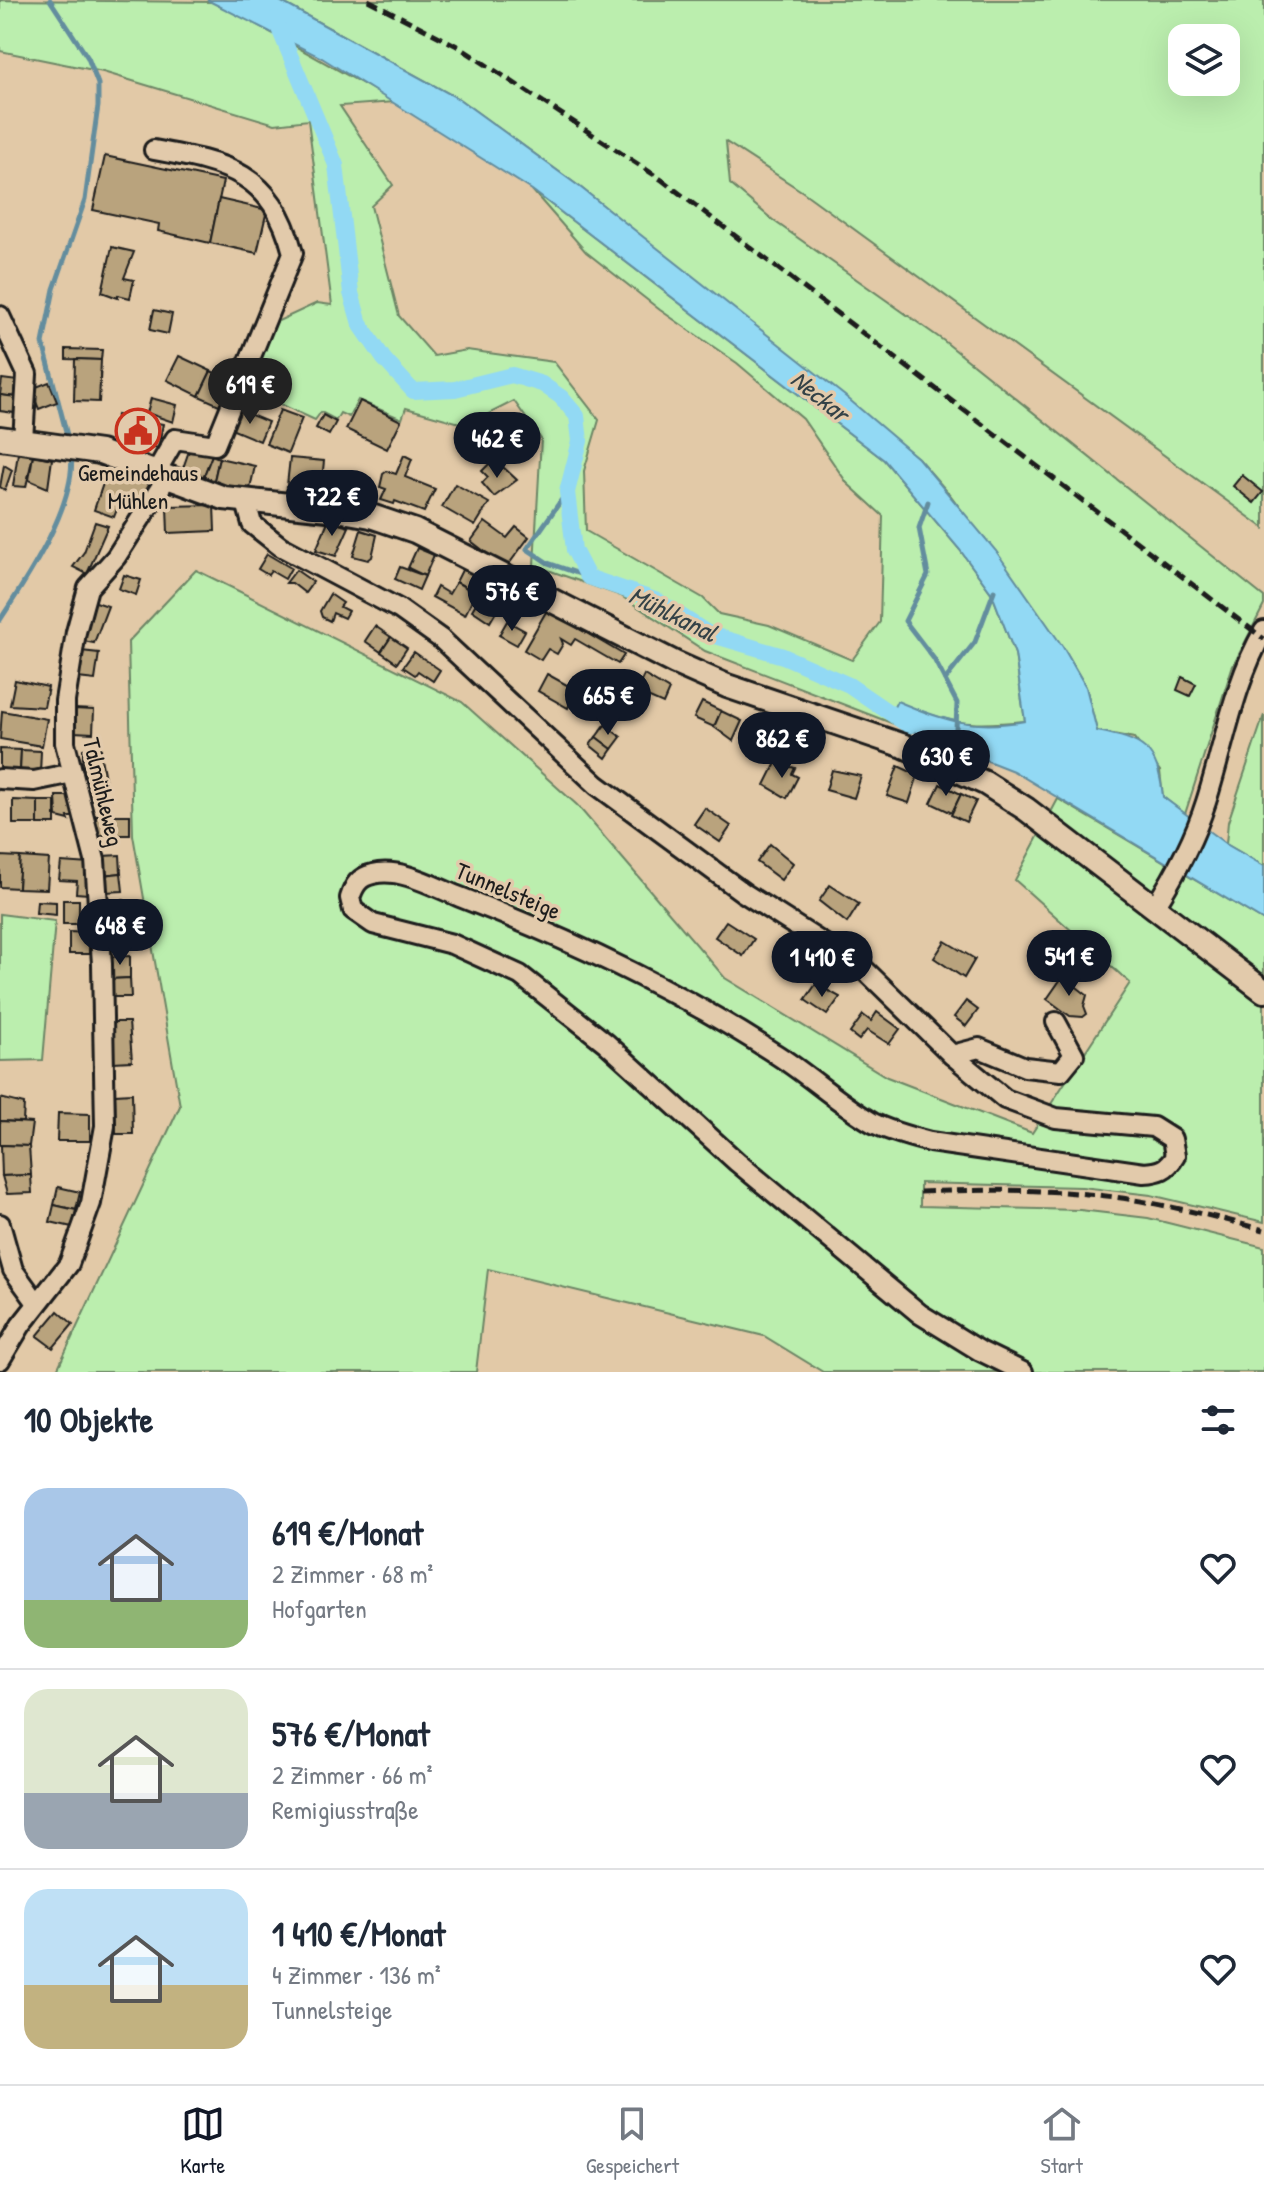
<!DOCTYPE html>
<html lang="de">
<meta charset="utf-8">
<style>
body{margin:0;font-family:"Patrick Hand",sans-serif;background:#f2f2f3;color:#1f2937;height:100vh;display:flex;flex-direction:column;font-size:30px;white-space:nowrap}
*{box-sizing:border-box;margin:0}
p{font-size:26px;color:#747a83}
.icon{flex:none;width:44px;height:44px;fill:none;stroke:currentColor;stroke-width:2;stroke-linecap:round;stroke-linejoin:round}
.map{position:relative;height:1372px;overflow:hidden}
.drawer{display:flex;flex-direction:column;background:#fff;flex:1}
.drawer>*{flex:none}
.buttons{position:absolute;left:1168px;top:24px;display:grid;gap:16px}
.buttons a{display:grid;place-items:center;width:72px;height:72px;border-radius:16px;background:#fff;box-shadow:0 8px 32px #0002;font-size:40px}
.price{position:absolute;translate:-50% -68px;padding:0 18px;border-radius:28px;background:#111827;color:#fff;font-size:26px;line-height:52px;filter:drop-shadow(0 2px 4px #0008)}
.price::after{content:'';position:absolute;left:50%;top:48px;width:24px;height:18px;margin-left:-12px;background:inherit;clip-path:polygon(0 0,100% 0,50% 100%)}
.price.current{background:#222;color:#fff}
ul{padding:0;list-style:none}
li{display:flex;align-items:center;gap:24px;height:200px;padding:0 24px}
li+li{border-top:2px solid #e0e1e3}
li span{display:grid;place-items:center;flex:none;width:224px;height:160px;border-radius:24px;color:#555}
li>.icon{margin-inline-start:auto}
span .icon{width:96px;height:96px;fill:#fffc;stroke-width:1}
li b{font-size:34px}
h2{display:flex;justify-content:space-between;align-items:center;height:96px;padding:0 24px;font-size:34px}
.tabs{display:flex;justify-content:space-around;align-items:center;height:112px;border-top:2px solid #e0e1e3;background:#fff;font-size:22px;color:#747a83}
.tabs a{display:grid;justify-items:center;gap:4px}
.tabs .current{color:#111827}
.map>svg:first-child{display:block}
.green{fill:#bbeeae;stroke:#6c8565;stroke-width:2;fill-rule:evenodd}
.water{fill:#92d9f4;stroke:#638d9e;stroke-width:2}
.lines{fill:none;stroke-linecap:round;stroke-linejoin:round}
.stream{stroke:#638d9e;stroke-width:5}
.canal{stroke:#92d9f4;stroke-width:16}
.building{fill:#b9a37d;stroke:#1c1c1c;stroke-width:2}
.minor-casing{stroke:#1c1c1c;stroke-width:24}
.major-casing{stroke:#1c1c1c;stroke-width:28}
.minor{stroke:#e2caab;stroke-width:18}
.major{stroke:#e2caab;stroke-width:22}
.rail{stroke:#1c1c1c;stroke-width:5;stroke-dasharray:12 6;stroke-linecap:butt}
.labels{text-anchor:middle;stroke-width:7;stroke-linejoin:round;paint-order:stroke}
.poi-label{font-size:24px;fill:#1c1c1c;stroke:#e2caab}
.street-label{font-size:24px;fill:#1c1c1c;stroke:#e2caab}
.water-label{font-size:26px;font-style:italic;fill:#344247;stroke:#e2caab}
</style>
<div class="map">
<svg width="1264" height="1372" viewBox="0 0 1264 1372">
<rect width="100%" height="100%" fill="#e2c9a7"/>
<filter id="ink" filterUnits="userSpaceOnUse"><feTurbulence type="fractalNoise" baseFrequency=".0125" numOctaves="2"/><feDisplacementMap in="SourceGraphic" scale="16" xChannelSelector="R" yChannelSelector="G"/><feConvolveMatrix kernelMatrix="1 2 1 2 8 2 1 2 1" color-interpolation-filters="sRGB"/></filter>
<g filter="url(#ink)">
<!-- green -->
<g class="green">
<path d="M 0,0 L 216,2 L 395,102 L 340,106 L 393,185 L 371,206 L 399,316 L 434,356 L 467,350 L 554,362 L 599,420 L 584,471 L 586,531 L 703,598 L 719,614 L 769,625 L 852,660 L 880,622 L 883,516 L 847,483 L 803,419 L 737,363 L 660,310 L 586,252 L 532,190 L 884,460 L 960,550 L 992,594 L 1015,654 L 1025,721 C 966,727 952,724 897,702 L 891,713 L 894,724 L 705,651 L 621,596 L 534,565 L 541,439 L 514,401 L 467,425 L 406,408 L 402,419 L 358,400 L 349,417 L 340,413 L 336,420 L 321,412 L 315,420 L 280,404 L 271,374 L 260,360 L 274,323 L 317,303 L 332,305 L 308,120 L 275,124 L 103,72 L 0,51 Z"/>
<path d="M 278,0 L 1264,0 L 1264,528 L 803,192 L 726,142 L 730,184 L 774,221 L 944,341 L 1264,597 L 1264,605 L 1232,668 L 1185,814 L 1163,797 L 1160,771 L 1134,738 L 1097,731 L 1086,687 L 1063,648 L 951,496 L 918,458 L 580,187 L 459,99 ZM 1182,38 L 1226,38 L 1226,82 L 1182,82 Z"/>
<path d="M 196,570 L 462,702 L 577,805 L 725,978 L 887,1077 L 1032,1133 L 1130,983 L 1015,880 L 1058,799 L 1264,921 L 1264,1222 L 1151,1195 L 1082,1187 L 920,1183 L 920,1206 L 1080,1210 L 1148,1218 L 1264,1247 L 1264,1372 L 823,1372 L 764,1336 L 488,1269 L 476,1372 L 56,1372 L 180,1106 L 133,835 L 128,642 Z"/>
<path d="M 1264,715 L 1264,866 L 1226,844 L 1228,822 Z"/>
<path d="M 0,914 L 55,921 L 43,1060 L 0,1061 Z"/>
</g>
<!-- water -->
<path class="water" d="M 207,0 L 278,0 L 459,99 L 580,187 L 845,396 L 918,458 L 996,551 L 1063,647 L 1086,687 L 1097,731 C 1143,740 1158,747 1163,797 L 1226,844 L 1264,866 L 1264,921 L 1013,771 L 894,724 L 891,713 L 897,701 C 944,721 974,730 1025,721 L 1015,654 L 992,594 L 960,550 L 884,460 L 532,190 L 322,58 Z"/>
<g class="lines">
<!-- stream -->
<g class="stream">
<path d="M 50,0 L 88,58 L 98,84 L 98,106 L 85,200 L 54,289 L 43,343 L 69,443"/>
<path d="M 567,492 L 527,549 L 548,563 L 588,577"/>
<path d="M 928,502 L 919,528 L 928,575 L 905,621 L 934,659 L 957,703 L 956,729"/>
<path d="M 0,620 C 27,579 78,502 71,453"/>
<path d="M 945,680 L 975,642 L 994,591"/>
</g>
<!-- canal -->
<path class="canal" d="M 275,19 L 336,165 L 351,293 L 360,324 L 384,359 L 413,391 L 455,389 L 512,375 L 542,384 L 561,397 L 577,416 L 580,441 L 567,492 L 574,550 L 588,577 L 658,601 L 709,634 L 783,656 L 849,685 L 909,726"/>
</g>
<!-- building -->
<g class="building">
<path d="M 105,156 L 223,181 L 210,243 L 158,231 L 159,224 L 93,210 Z"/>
<path d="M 219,199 L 267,210 L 257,253 L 210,243 Z"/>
<path d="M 112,247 L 134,252 L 124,278 L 134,280 L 130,298 L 118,295 L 118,298 L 102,292 Z"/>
<path d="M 154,310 L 172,314 L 168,334 L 150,330 Z"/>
<path d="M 66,349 L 102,350 L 101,360 L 66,359 Z"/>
<path d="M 179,356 L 211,371 L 199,396 L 167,380 Z"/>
<path d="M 75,359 L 101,360 L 99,402 L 74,401 Z"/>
<path d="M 211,371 L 231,381 L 219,405 L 199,396 Z"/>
<path d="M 2,379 L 18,381 L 16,397 L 0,395 Z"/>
<path d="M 49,382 L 57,402 L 39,409 L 31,389 Z"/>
<path d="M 0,395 L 16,397 L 15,413 L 0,411 Z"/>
<path d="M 151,398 L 177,405 L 173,422 L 147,413 Z"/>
<path d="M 360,401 L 401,421 L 387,449 L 346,429 Z"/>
<path d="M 239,410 L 268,422 L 260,441 L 231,429 Z"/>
<path d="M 280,410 L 302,418 L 288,453 L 266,444 Z"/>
<path d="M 117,415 L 163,424 L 158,448 L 113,439 Z"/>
<path d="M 323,415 L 336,422 L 329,435 L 316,428 Z"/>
<path d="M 190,448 L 212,455 L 203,478 L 182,471 Z"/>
<path d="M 18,453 L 33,455 L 26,487 L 13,486 Z"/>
<path d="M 33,455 L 52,459 L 48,488 L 29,480 Z"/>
<path d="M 212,455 L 219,458 L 213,485 L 203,478 Z"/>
<path d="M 404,455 L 412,459 L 405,477 L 435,489 L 424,512 L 395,501 L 394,504 L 381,500 L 386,489 L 380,487 L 383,474 L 387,471 L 396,474 Z"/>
<path d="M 219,458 L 255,466 L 249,493 L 213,485 Z"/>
<path d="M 290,458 L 324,461 L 320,498 L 286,494 Z"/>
<path d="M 490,463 L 499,471 L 503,467 L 517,480 L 494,497 L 482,483 L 488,477 L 482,471 Z"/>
<path d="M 4,465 L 12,470 L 5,490 L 0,487 Z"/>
<path d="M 108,469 L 153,485 L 144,505 L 135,502 L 133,506 L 121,499 L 114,517 L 94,510 Z"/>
<path d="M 1242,475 L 1263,492 L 1254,503 L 1233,486 Z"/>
<path d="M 455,484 L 489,503 L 475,526 L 442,507 Z"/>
<path d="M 214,505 L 215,531 L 168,533 L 167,506 Z"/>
<path d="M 328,521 L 349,527 L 336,556 L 316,550 Z"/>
<path d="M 95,522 L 108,526 L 87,574 L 73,567 L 84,552 Z"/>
<path d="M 485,522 L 507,538 L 516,527 L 529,537 L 506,568 L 471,541 Z"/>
<path d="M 361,530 L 377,535 L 372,557 L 368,560 L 353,556 Z"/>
<path d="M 417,548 L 434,555 L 425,576 L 408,568 Z"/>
<path d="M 267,554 L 291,568 L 285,579 L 271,571 L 268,575 L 258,569 Z"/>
<path d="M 465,564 L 486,575 L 476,593 L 456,582 Z"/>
<path d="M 400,567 L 425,576 L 419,590 L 395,579 Z"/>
<path d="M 296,570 L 313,582 L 305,593 L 292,583 L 286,583 Z"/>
<path d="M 124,575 L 141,580 L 136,595 L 119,589 Z"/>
<path d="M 490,581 L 504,590 L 493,607 L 497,610 L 490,622 L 472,610 Z"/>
<path d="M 456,582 L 476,593 L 465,615 L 432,597 L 437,587 L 449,594 Z"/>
<path d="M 330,594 L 343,603 L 340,607 L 348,611 L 344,618 L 333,613 L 330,621 L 322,617 L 320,611 Z"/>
<path d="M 93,601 L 108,606 L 94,643 L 83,641 Z"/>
<path d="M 547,610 L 624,655 L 618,664 L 575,639 L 571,645 L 561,639 L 563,644 L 557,654 L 548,649 L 541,660 L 524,650 Z"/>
<path d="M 507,621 L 525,631 L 517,645 L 499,635 Z"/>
<path d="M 375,626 L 391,637 L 381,652 L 365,641 Z"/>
<path d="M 391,637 L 407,648 L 397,663 L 381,652 Z"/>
<path d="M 81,651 L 99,653 L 95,680 L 78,678 Z"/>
<path d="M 414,652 L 440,670 L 433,681 L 418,671 L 415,675 L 403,667 Z"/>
<path d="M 547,674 L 576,690 L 568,708 L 538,691 Z"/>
<path d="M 644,675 L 669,690 L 663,704 L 636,692 Z"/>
<path d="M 1182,677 L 1196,684 L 1190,696 L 1177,690 Z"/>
<path d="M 15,680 L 48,687 L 44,707 L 10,705 Z"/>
<path d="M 702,702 L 721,711 L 714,727 L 694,718 Z"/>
<path d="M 74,709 L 94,710 L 93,733 L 73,732 Z"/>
<path d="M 2,711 L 47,719 L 42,746 L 0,739 Z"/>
<path d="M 721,711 L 742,721 L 733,741 L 714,727 Z"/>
<path d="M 605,725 L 621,737 L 612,749 L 596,737 Z"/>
<path d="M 596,737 L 612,749 L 606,758 L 590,745 Z"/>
<path d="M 101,748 L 101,758 L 83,758 L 83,749 Z"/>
<path d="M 0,749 L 21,750 L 20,772 L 0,771 Z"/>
<path d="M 21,750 L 41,751 L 40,773 L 20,772 Z"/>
<path d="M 83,758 L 101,758 L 105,779 L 84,779 Z"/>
<path d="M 776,763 L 795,768 L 792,774 L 798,777 L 787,798 L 765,785 Z"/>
<path d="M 898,766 L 918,775 L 909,803 L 887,796 Z"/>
<path d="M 832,770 L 861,776 L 854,798 L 826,790 Z"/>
<path d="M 84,779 L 105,779 L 102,793 L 88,793 Z"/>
<path d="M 940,784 L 961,794 L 952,813 L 931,803 Z"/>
<path d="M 961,794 L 976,801 L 966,822 L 951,815 Z"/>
<path d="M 56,796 L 76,796 L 77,817 L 68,817 L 69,820 L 57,817 Z"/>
<path d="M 13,800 L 38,801 L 38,824 L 13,824 Z"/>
<rect x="38" y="801" width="17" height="23"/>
<path d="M 705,808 L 731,826 L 720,842 L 694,824 Z"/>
<rect x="96" y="815" width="34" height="20"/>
<path d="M 770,844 L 793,863 L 781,880 L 757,862 Z"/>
<path d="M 120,855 L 121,873 L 103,875 L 102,856 Z"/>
<path d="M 0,856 L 20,857 L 18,888 L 0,887 Z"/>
<path d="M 20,857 L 49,859 L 47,889 L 18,888 Z"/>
<path d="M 61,862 L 90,864 L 88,894 L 76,893 L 77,881 L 59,880 Z"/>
<path d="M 121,873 L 123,891 L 105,892 L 103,875 Z"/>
<path d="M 830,885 L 859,904 L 847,923 L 819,901 Z"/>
<rect x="63" y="900" width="16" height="24"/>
<path d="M 124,900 L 126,919 L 109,921 L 107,901 Z"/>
<path d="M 37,901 L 56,902 L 56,915 L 36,913 Z"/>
<path d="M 126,919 L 128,937 L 111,938 L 109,921 Z"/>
<path d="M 726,921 L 754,939 L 743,956 L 715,937 Z"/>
<path d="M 69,932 L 89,933 L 89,954 L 69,954 Z"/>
<path d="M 945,941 L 975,959 L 964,978 L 934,958 Z"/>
<path d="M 130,956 L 130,978 L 111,979 L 110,957 Z"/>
<path d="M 1063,976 L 1087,995 L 1084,1006 L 1087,1014 L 1083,1017 L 1070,1016 L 1047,999 Z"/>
<path d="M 130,978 L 131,997 L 112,997 L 111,979 Z"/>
<path d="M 816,984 L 840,997 L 827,1015 L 805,1000 Z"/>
<path d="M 966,1001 L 978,1010 L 966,1026 L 954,1017 Z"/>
<path d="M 877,1012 L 900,1029 L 889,1044 L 867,1030 L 859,1040 L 850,1033 L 863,1015 L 871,1021 Z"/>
<path d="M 112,1022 L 129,1022 L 132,1061 L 113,1062 Z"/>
<path d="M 132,1093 L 133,1134 L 116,1134 L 115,1094 Z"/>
<path d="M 0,1098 L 24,1104 L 23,1122 L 0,1121 Z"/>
<path d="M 58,1113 L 90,1114 L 90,1141 L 57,1141 Z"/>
<path d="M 0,1121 L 32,1123 L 29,1146 L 0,1145 Z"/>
<path d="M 1,1145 L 29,1146 L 31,1175 L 2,1176 Z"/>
<path d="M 31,1175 L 32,1193 L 7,1194 L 2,1176 Z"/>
<path d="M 58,1187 L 80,1192 L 76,1210 L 54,1205 Z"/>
<path d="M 54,1205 L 76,1210 L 72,1227 L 50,1222 Z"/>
<path d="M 58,1311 L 73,1324 L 53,1348 L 37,1336 Z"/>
</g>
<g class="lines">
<!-- minor casing -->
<g class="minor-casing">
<g id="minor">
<path d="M 154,150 C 227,163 272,172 293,253 L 215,445 L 175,439 L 156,472"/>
<path d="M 0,316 L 27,374 L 23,440"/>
<path d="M 246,502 L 252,524 L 280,546 L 399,609 L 441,639 L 597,785 L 744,893 L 865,970 L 952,1055 L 1005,1099 L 1056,1118 L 1153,1127 L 1172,1139 L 1175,1156 C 1167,1170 1159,1172 1144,1173 L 930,1142 C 911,1137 891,1132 873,1123 C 838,1103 808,1074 774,1053 C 676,989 569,939 460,897 C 435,887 400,867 373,874 C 359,877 354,885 350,898 L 353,910 L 373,924 L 452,944 L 520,975 L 606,1043 L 737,1162 L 920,1314 L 980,1351 L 1023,1372"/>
<path d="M 0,779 L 34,781 L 73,773"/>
<path d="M 1154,908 C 1175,875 1194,840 1206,802 C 1224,746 1234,682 1264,631"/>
<path d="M 952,1055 L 979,1048 L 1025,1067 L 1061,1071 L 1074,1055 L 1056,1022"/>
<path d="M 0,1224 L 13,1270 L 37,1303"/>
<path d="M 0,1360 L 21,1325 L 69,1264 L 91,1203 L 105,1126 L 102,964 L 95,860 L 65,743 L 65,701 L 76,632 L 88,588 L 116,557 L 168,476"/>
</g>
</g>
<!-- major casing -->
<g class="major-casing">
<path id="major" d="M 0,438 L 100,452 L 224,498 L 337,510 L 371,516 L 415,531 L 675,663 L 727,686 L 904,746 L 985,783 L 1026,809 L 1264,991"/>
</g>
<!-- minor -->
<use href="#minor" class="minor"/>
<!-- major -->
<use href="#major" class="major"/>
<!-- rail -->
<g class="rail">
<path d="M 368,0 L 459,47 L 662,180 L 1264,639"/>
<path d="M 920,1192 C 997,1189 1075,1188 1151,1203 C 1189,1210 1227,1220 1264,1230"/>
</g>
</g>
</g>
<!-- icons -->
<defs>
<g id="civic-ring" transform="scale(2.3)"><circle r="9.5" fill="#e2caab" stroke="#c8321e" stroke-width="1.5"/><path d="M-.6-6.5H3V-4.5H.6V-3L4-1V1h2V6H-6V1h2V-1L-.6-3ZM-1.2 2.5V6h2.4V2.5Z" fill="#c8321e"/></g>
</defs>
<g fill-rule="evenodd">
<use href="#civic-ring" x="138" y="431"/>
</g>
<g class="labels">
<!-- poi labels -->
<g class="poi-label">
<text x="138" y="481">Gemeindehaus<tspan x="138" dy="28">Mühlen</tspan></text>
</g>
<!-- street labels -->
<g class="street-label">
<text transform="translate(103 792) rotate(77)" y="8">Talmühleweg</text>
<text transform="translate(508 891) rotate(23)" y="8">Tunnelsteige</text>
</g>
<!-- water labels -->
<g class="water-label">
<text transform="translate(820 396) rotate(39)" y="9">Neckar</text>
<text transform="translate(673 614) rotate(26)" y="9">Mühlkanal</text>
</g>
</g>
</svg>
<div class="buttons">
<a><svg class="icon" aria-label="layers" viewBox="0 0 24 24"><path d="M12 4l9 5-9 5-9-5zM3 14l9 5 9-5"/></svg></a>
</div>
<b class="price current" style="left:250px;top:426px">619 €</b>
<b class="price" style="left:497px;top:480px">462 €</b>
<b class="price" style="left:332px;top:538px">722 €</b>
<b class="price" style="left:512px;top:633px">576 €</b>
<b class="price" style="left:608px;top:737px">665 €</b>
<b class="price" style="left:782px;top:780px">862 €</b>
<b class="price" style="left:946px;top:798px">630 €</b>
<b class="price" style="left:120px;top:967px">648 €</b>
<b class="price" style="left:1069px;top:998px">541 €</b>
<b class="price" style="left:822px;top:999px">1 410 €</b>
</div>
<section class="drawer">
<h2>10 Objekte<svg class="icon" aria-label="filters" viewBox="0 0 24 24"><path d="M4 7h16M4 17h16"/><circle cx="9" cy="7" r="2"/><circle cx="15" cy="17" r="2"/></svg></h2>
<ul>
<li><span style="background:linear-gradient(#a9c7e8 70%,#8fb573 0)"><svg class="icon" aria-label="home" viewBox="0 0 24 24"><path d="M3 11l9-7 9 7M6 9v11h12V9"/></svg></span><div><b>619 €/Monat</b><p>2 Zimmer · 68 m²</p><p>Hofgarten</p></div><svg class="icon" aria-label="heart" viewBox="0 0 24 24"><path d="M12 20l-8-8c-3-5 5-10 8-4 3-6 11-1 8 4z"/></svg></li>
<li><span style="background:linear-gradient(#dfe7d0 65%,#9aa5b1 0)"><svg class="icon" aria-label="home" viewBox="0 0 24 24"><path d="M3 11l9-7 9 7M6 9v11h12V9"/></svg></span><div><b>576 €/Monat</b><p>2 Zimmer · 66 m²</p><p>Remigiusstraße</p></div><svg class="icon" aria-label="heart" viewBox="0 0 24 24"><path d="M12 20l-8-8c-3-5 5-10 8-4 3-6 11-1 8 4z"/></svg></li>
<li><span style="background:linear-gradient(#bfe0f5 60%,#c2b280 0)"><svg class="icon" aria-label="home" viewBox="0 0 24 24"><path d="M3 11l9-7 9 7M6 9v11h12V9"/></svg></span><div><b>1 410 €/Monat</b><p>4 Zimmer · 136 m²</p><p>Tunnelsteige</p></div><svg class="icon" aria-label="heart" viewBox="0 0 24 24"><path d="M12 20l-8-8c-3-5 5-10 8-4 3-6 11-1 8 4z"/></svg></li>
</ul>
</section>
<nav class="tabs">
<a class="current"><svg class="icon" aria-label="map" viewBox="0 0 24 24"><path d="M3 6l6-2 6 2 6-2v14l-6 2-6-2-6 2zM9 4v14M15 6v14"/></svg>Karte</a>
<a><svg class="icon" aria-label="saved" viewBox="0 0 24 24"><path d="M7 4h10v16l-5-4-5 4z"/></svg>Gespeichert</a>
<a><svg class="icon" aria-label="home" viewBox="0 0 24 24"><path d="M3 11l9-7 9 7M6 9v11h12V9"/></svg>Start</a>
</nav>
